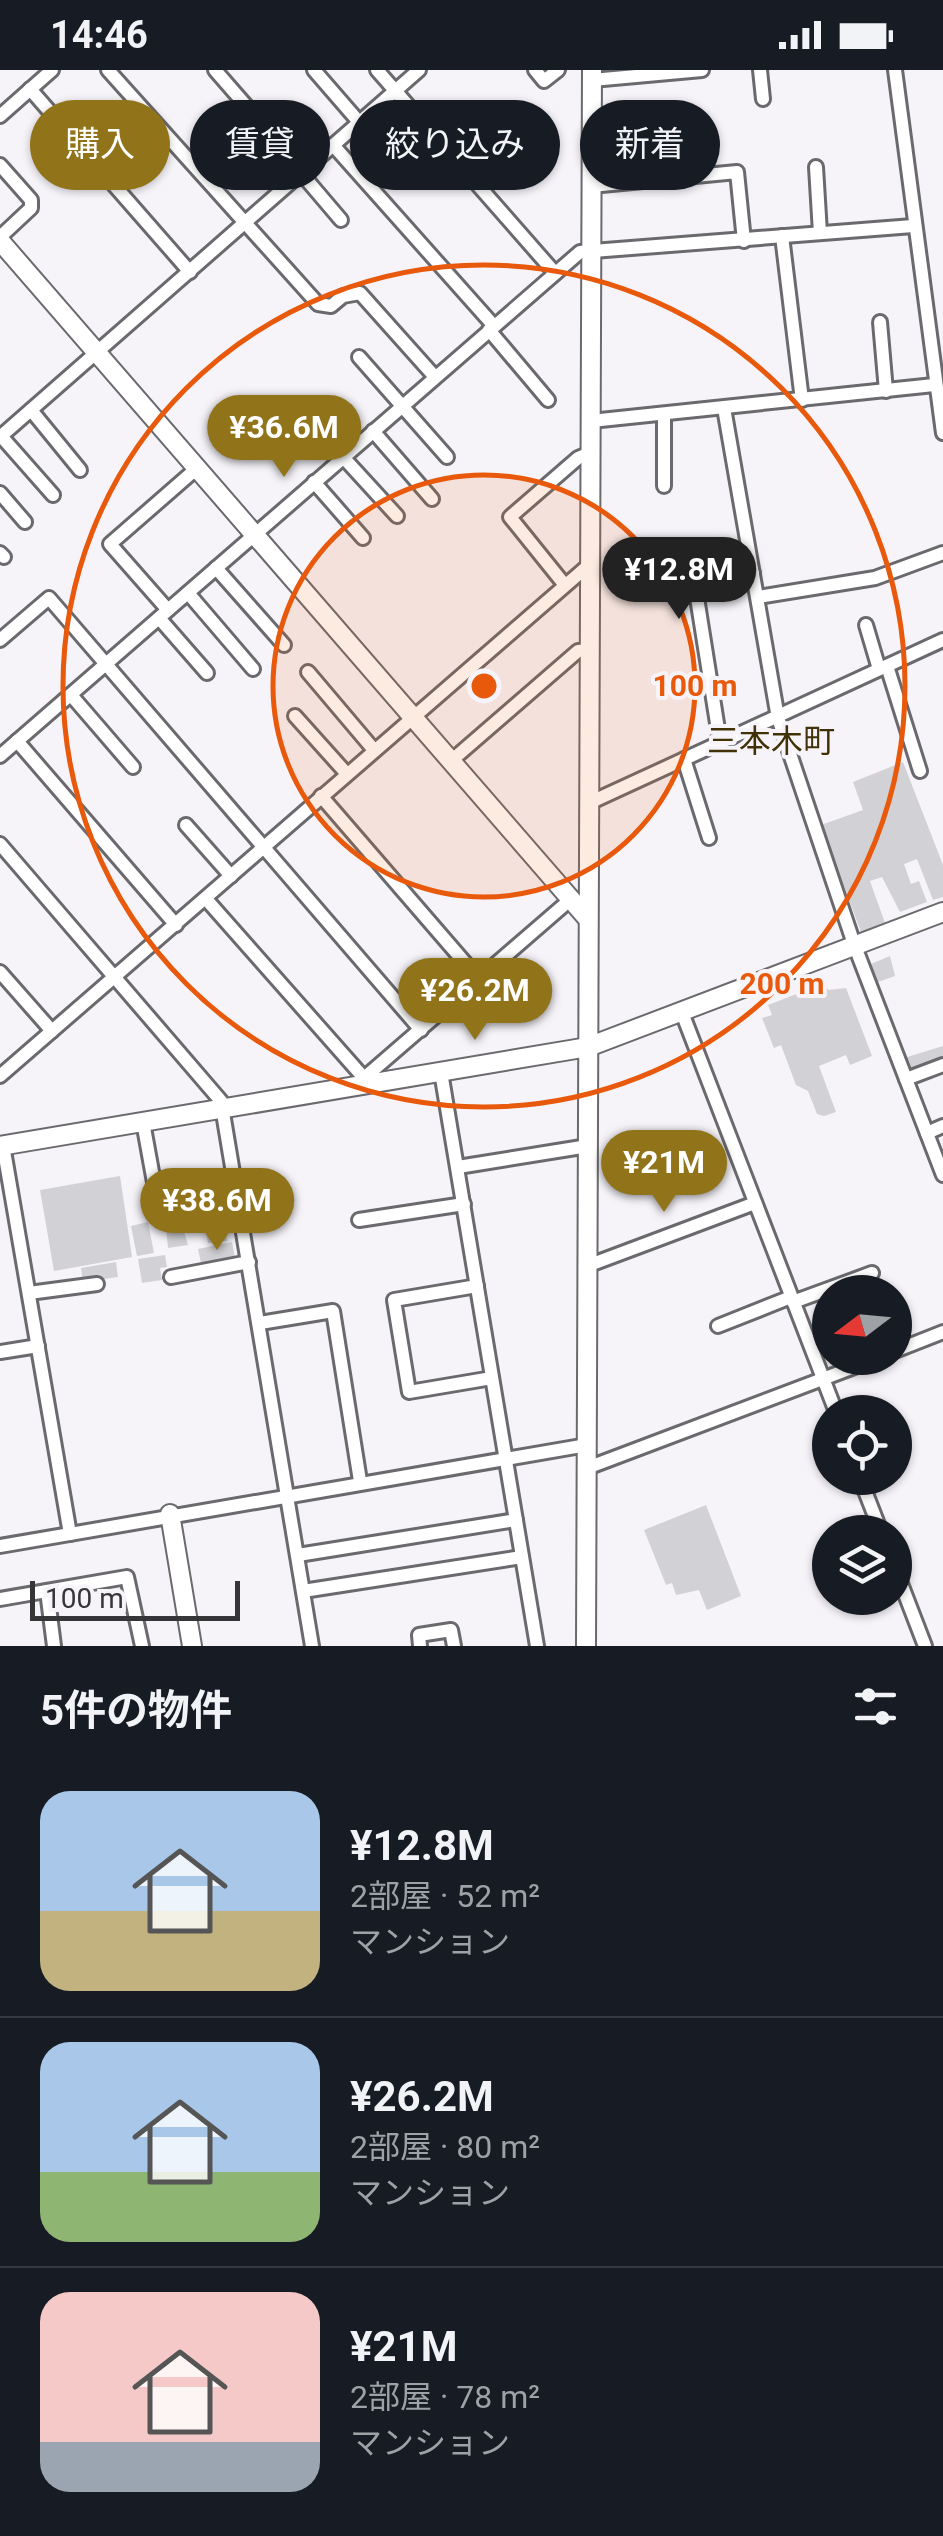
<!DOCTYPE html>
<html lang="ja">
<meta charset="utf-8">
<style>
body{margin:0;font-family:Roboto,"Noto Sans JP",sans-serif;background:#242831;color:#f1f3f6;height:100vh;display:flex;flex-direction:column;font-size:38px;white-space:nowrap}
*{box-sizing:border-box;margin:0}
p{font-size:32px;color:#9ea1a6}
.icon{flex:none;width:55px;height:55px;fill:none;stroke:currentColor;stroke-width:2;stroke-linecap:round;stroke-linejoin:round}
.map{position:relative;height:1576px;overflow:hidden}
.panel{display:flex;flex-direction:column;background:#171b24;flex:1}
.panel>*{flex:none}
.top-card{position:absolute;left:30px;top:30px;width:885px;height:90px;display:flex;gap:20px}
.needle{width:65px;rotate:254deg}
.controls{position:absolute;left:812px;top:1205px;display:grid;gap:20px}
.controls a{display:grid;place-items:center;width:100px;height:100px;border-radius:50%;background:#171b24;box-shadow:0 2px 8px #0004;font-size:50px}
.scale{position:absolute;left:30px;bottom:25px;width:210px;box-sizing:border-box;padding-left:10px;border:5px solid #363537;border-top:0;font-size:28px;line-height:35px;white-space:nowrap;color:#363537;-webkit-text-stroke:8px #f6f4f9;paint-order:stroke}
.price{position:absolute;translate:-50% -85px;padding:0 22px;border-radius:35px;background:#91741a;color:#fff;font-size:32px;line-height:65px;filter:drop-shadow(0 2px 5px #0008)}
.price::after{content:'';position:absolute;left:50%;top:60px;width:30px;height:22px;margin-left:-15px;background:inherit;clip-path:polygon(0 0,100% 0,50% 100%)}
.price.active{background:#222;color:#fff}
ul{padding:0;list-style:none}
li{display:flex;align-items:center;gap:30px;height:250px;padding:0 40px}
li+li{border-top:2px solid #363941}
li span{display:grid;place-items:center;flex:none;width:280px;height:200px;border-radius:30px;color:#555}
li>.icon{margin-inline-start:auto}
span .icon{width:120px;height:120px;fill:#fffc;stroke-width:1}
li b{font-size:42px}
h2{display:flex;justify-content:space-between;align-items:center;height:120px;padding:0 40px;font-size:42px}
.chip{padding:0 35px;border-radius:45px;background:#171b24;box-shadow:0 2px 8px #0004;font-size:35px;line-height:90px}
.chip.active{background:#91741a;color:#fff}
.status{display:flex;justify-content:space-between;align-items:center;height:70px;padding:0 50px;background:#171b24;direction:ltr}
.status svg{height:28px;fill:currentColor}
.map>svg:first-child{display:block}
.building{fill:#d2d1d6}
.lines{fill:none;stroke-linecap:round;stroke-linejoin:round}
.street-casing{stroke:#6a696d;stroke-width:18}
.secondary-casing{stroke:#6a696d;stroke-width:22}
.street{stroke:#fff;stroke-width:12}
.secondary{stroke:#fff;stroke-width:18}
.ring{fill:none;stroke:#e8590c;stroke-width:5}
.labels{text-anchor:middle;stroke-width:8;stroke-linejoin:round;paint-order:stroke}
.quarter-label{font-size:32px;fill:#403107;stroke:#f6f4f9}
.centre{fill:#e8590c;stroke:#f6f4f9;stroke-width:5}
.ring-label{font-size:30px;text-anchor:middle;font-weight:bold;fill:#e8590c;stroke:#f6f4f9;stroke-width:8;stroke-linejoin:round;paint-order:stroke}
</style>
<div class="status"><b>14:46</b><svg viewBox="0 0 49 12"><path d="M0 12V9h3v3zM5 12V6h3v6zM10 12V3h3v9zM15 12V0h3v12zM26 1h20v11H26zM47 4h2v5h-2z"/></svg></div>
<div class="map">
<svg width="943" height="1576" viewBox="0 0 943 1576">
<rect width="100%" height="100%" fill="#f6f4f9"/>
<!-- building -->
<g class="building">
<path d="M 903,692 L 943,795 L 943,827 L 933,830 L 917,789 L 904,794 L 911,814 L 919,811 L 927,832 L 900,842 L 882,807 L 870,811 L 885,853 L 861,862 L 821,755 L 863,740 L 853,712 Z"/>
<path d="M 890,886 L 895,906 L 878,912 L 871,894 Z"/>
<path d="M 825,913 L 828,920 L 846,918 L 872,986 L 850,995 L 846,985 L 819,996 L 836,1042 L 824,1046 L 817,1044 L 808,1021 L 796,1015 L 781,975 L 774,978 L 762,948 L 772,945 L 768,935 Z"/>
<path d="M 943,976 L 943,989 L 914,999 L 908,997 L 904,988 Z"/>
<path d="M 120,1106 L 132,1187 L 54,1201 L 40,1120 Z"/>
<path d="M 223,1140 L 227,1171 L 208,1173 L 203,1144 Z"/>
<path d="M 180,1147 L 188,1175 L 168,1178 L 165,1149 Z"/>
<path d="M 148,1152 L 154,1183 L 137,1186 L 131,1156 Z"/>
<path d="M 232,1172 L 235,1188 L 201,1193 L 198,1179 Z"/>
<path d="M 165,1185 L 167,1197 L 160,1198 L 162,1210 L 142,1213 L 138,1189 Z"/>
<path d="M 116,1192 L 118,1207 L 83,1212 L 81,1198 Z"/>
<path d="M 706,1435 L 741,1526 L 707,1540 L 699,1520 L 676,1525 L 672,1513 L 666,1515 L 644,1460 Z"/>
</g>
<g class="lines">
<!-- street casing -->
<g class="street-casing">
<g id="street">
<path d="M 108,0 L 318,234 L 331,236 L 343,226 L 360,223 L 435,307"/>
<path d="M 215,0 L 303,101"/>
<path d="M 314,0 L 359,52"/>
<path d="M 377,0 L 555,203"/>
<path d="M 535,0 L 544,11 L 558,0"/>
<path d="M 760,0 L 763,29"/>
<path d="M 895,0 L 943,363"/>
<path d="M 592,10 L 702,0"/>
<path d="M 30,19 L 190,202"/>
<path d="M 0,46 L 52,0"/>
<path d="M 333,75 L 494,256"/>
<path d="M 0,95 L 31,130 L 31,138 L 0,167"/>
<path d="M 816,97 L 820,163"/>
<path d="M 301,103 L 341,150"/>
<path d="M 591,116 L 737,102 L 744,171"/>
<path d="M 782,166 L 802,330"/>
<path d="M 880,252 L 886,321"/>
<path d="M 489,260 L 548,330"/>
<path d="M 359,287 L 447,387"/>
<path d="M 724,338 L 778,648 L 854,874 L 943,1105"/>
<path d="M 31,340 L 80,400"/>
<path d="M 591,351 L 934,315"/>
<path d="M 373,361 L 432,429"/>
<path d="M 1,366 L 53,425"/>
<path d="M 0,367 L 419,0"/>
<path d="M 343,387 L 397,446"/>
<path d="M 314,412 L 363,468"/>
<path d="M 664,416 L 664,344"/>
<path d="M 0,423 L 25,452"/>
<path d="M 0,483 L 4,487"/>
<path d="M 216,498 L 284,575"/>
<path d="M 564,514 L 510,447 L 578,388 L 590,383"/>
<path d="M 188,523 L 253,599"/>
<path d="M 758,527 L 875,508 L 943,483"/>
<path d="M 168,540 L 110,474 L 196,399"/>
<path d="M 159,548 L 207,603"/>
<path d="M 866,555 L 879,599"/>
<path d="M 0,570 L 49,528 L 421,960"/>
<path d="M 887,596 L 920,701"/>
<path d="M 308,602 L 374,680"/>
<path d="M 71,625 L 133,697"/>
<path d="M 295,646 L 347,704"/>
<path d="M 17,671 L 176,855"/>
<path d="M 720,672 L 695,515 L 753,503"/>
<path d="M 0,686 L 580,182 L 913,156"/>
<path d="M 684,689 L 709,768"/>
<path d="M 451,691 L 578,581 L 589,580"/>
<path d="M 321,726 L 479,909"/>
<path d="M 589,733 L 943,570"/>
<path d="M 186,755 L 231,806"/>
<path d="M 0,774 L 221,1031 L 312,1576"/>
<path d="M 206,829 L 364,1008"/>
<path d="M 0,902 L 52,961"/>
<path d="M 681,940 L 836,1342"/>
<path d="M 441,1002 L 537,1576"/>
<path d="M 0,1006 L 589,495"/>
<path d="M 906,1009 L 943,995"/>
<path d="M 364,1015 L 364,1008 L 571,829"/>
<path d="M 143,1052 L 159,1140 L 237,1129"/>
<path d="M 927,1063 L 943,1056"/>
<path d="M 3,1075 L 70,1464"/>
<path d="M 458,1097 L 588,1076"/>
<path d="M 359,1150 L 464,1134"/>
<path d="M 587,1196 L 755,1133"/>
<path d="M 171,1207 L 249,1192"/>
<path d="M 477,1216 L 394,1230 L 409,1322 L 492,1308"/>
<path d="M 29,1223 L 97,1214"/>
<path d="M 793,1232 L 872,1203"/>
<path d="M 260,1253 L 333,1241 L 360,1411"/>
<path d="M 718,1256 L 791,1227"/>
<path d="M 895,1281 L 943,1262"/>
<path d="M 0,1282 L 38,1276"/>
<path d="M 587,1398 L 878,1288"/>
<path d="M 860,1408 L 881,1462"/>
<path d="M 0,1476 L 587,1375"/>
<path d="M 298,1485 L 516,1450"/>
<path d="M 895,1498 L 925,1576"/>
<path d="M 47,1521 L 54,1576"/>
<path d="M 303,1521 L 522,1487"/>
<path d="M 0,1529 L 127,1507 L 142,1576"/>
<path d="M 420,1576 L 419,1565 L 451,1560 L 454,1576"/>
</g>
</g>
<!-- secondary casing -->
<g class="secondary-casing">
<g id="secondary">
<path d="M 0,171 L 588,849"/>
<path d="M 0,1076 L 588,977 L 943,842"/>
<path d="M 170,1444 L 192,1576"/>
<path d="M 586,1576 L 592,0"/>
</g>
</g>
<!-- street -->
<use href="#street" class="street"/>
<!-- secondary -->
<use href="#secondary" class="secondary"/>
</g>
<!-- distance rings -->
<circle cx="484" cy="616" r="211" fill="#e8590c" fill-opacity=".12"/>
<g class="ring">
<circle cx="484" cy="616" r="211"/>
<circle cx="484" cy="616" r="421"/>
</g>
<g class="labels">
<!-- quarter labels -->
<g class="quarter-label">
<text x="771" y="682">三本木町</text>
</g>
</g>
<circle cx="484" cy="616" r="15" class="centre"/>
<g class="ring-label">
<text x="695" y="626">100 m</text>
<text x="782" y="924">200 m</text>
</g>
</svg>
<div class="controls">
<a><svg class="needle" viewBox="-14 -14 28 28"><path d="M0-13l5 13h-10z" fill="#e53935"/><path d="M0 13l5-13h-10z" fill="#9ea1a6"/></svg></a>
<a><svg class="icon" aria-label="locate" viewBox="0 0 24 24"><circle cx="12" cy="12" r="6"/><path d="M12 2v4M12 18v4M2 12h4M18 12h4"/></svg></a>
<a><svg class="icon" aria-label="layers" viewBox="0 0 24 24"><path d="M12 4l9 5-9 5-9-5zM3 14l9 5 9-5"/></svg></a>
</div>
<div class="scale">100 m</div>
<b class="price" style="left:284px;top:410px">¥36.6M</b>
<b class="price active" style="left:679px;top:552px">¥12.8M</b>
<b class="price" style="left:475px;top:973px">¥26.2M</b>
<b class="price" style="left:664px;top:1145px">¥21M</b>
<b class="price" style="left:217px;top:1183px">¥38.6M</b>
<div class="top-card">
<a class="chip active">購入</a>
<a class="chip">賃貸</a>
<a class="chip">絞り込み</a>
<a class="chip">新着</a>
</div>
</div>
<section class="panel">
<h2>5件の物件<svg class="icon" aria-label="filters" viewBox="0 0 24 24"><path d="M4 7h16M4 17h16"/><circle cx="9" cy="7" r="2"/><circle cx="15" cy="17" r="2"/></svg></h2>
<ul>
<li><span style="background:linear-gradient(#a9c7e8 60%,#c2b280 0)"><svg class="icon" aria-label="home" viewBox="0 0 24 24"><path d="M3 11l9-7 9 7M6 9v11h12V9"/></svg></span><div><b>¥12.8M</b><p>2部屋 · 52 m²</p><p>マンション</p></div></li>
<li><span style="background:linear-gradient(#a9c7e8 65%,#8fb573 0)"><svg class="icon" aria-label="home" viewBox="0 0 24 24"><path d="M3 11l9-7 9 7M6 9v11h12V9"/></svg></span><div><b>¥26.2M</b><p>2部屋 · 80 m²</p><p>マンション</p></div></li>
<li><span style="background:linear-gradient(#f6c9c9 75%,#9aa5b1 0)"><svg class="icon" aria-label="home" viewBox="0 0 24 24"><path d="M3 11l9-7 9 7M6 9v11h12V9"/></svg></span><div><b>¥21M</b><p>2部屋 · 78 m²</p><p>マンション</p></div></li>
</ul>
</section>
